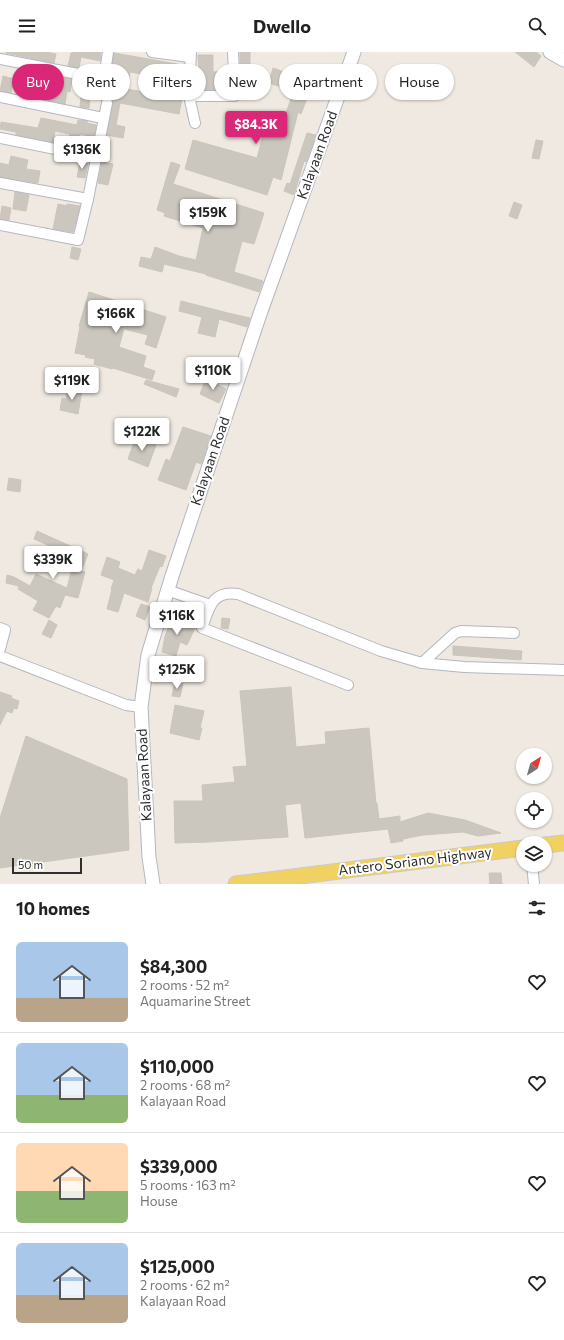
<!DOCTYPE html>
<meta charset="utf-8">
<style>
body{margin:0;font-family:Commissioner,sans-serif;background:#f6f6f6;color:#222;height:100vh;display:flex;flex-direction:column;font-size:15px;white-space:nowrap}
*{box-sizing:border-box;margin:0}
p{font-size:13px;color:#767676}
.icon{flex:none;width:22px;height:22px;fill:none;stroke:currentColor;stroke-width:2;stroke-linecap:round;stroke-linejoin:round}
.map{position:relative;height:832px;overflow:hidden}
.panel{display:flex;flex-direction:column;background:#fff;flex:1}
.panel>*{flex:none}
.hud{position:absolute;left:12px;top:12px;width:540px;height:36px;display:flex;gap:8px}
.needle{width:26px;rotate:37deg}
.tools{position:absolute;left:516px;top:696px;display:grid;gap:8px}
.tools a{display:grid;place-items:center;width:36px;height:36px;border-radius:50%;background:#fff;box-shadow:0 1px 3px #0004;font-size:20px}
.scale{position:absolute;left:12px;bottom:10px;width:70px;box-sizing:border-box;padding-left:4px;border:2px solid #2e2e2e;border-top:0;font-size:11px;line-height:14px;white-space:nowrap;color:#2e2e2e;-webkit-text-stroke:3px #fff;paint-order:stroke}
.price{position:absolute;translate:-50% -34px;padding:0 9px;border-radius:4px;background:#fff;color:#222;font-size:13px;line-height:26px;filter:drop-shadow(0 1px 2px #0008)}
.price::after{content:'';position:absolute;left:50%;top:24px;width:12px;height:9px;margin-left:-6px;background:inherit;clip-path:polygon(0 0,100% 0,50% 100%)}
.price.current{background:#db2777;color:#fff}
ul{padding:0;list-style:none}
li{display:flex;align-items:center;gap:12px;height:100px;padding:0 16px}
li+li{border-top:1px solid #e0e0e0}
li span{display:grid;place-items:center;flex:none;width:112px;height:80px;border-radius:6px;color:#555}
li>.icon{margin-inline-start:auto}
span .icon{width:48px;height:48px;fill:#fffc;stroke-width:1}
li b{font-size:17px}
h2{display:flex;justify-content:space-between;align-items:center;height:48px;padding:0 16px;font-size:17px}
.pill{padding:0 14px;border-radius:18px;background:#fff;box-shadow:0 1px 3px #0004;font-size:14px;line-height:36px}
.pill.current{background:#db2777;color:#fff}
header{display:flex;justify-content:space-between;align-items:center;height:52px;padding:0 16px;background:#fff;font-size:18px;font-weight:700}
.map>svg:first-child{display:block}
.building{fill:#cbc7bf;stroke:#cbc5ba}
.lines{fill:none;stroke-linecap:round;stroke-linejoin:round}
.street-casing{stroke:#b4b7c1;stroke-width:12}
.secondary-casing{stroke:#b4b7c1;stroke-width:15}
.primary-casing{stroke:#c9c9c9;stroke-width:17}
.street{stroke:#fff;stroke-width:10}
.secondary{stroke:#fff;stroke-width:13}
.primary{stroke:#f2d163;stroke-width:15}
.labels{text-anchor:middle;stroke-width:4;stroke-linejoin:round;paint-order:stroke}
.street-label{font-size:14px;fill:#2e2e2e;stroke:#fff}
</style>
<header><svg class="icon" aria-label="menu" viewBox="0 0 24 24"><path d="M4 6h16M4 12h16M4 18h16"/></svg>Dwello<svg class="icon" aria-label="search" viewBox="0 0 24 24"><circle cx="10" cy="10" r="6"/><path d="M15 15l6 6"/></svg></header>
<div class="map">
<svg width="564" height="832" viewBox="0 0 564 832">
<rect width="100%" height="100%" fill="#efe9e1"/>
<!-- building -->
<g class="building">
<path d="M 6,0 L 47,0 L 56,2 L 54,11 L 6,1 Z"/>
<path d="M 72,0 L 101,0 L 100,9 L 81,5 L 79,16 L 68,14 L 71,1 L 72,2 Z"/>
<path d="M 240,0 L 250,0 L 250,15 L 240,16 Z"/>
<path d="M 515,0 L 536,0 L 541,4 L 534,15 Z"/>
<path d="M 114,1 L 177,12 L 174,28 L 130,20 L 127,37 L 182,47 L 179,62 L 120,51 L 116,73 L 125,75 L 123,86 L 107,83 L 113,49 L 108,45 L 105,45 L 101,48 L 92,46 L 95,32 L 103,33 L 109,31 Z"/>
<path d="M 198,3 L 213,3 L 213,20 L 227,19 L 228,38 L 200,38 Z"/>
<path d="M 273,16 L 299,25 L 301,20 L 315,25 L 301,62 L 298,60 L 281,128 L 273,125 L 267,143 L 185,117 L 193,88 L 257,106 L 268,65 L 283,69 L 294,39 L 269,31 Z"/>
<path d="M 19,17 L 30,19 L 27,34 L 16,32 Z"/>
<path d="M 3,24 L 14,27 L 11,41 L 0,39 Z"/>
<path d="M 55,24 L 72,27 L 70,40 L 67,39 L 65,52 L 38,46 L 41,34 L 53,37 Z"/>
<path d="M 251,36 L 251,47 L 241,47 L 241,37 Z"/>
<path d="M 81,44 L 90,45 L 89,56 L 80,55 Z"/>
<path d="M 41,66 L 77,73 L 78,68 L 87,69 L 87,71 L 96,73 L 94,85 L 80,82 L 78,95 L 68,93 L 70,82 L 55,79 L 53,90 L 16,83 L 16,80 L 0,77 L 1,70 L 38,76 Z"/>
<path d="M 307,81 L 316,83 L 306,110 L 304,109 L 294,143 L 284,139 L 287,131 L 290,132 Z"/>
<path d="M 536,88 L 543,89 L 539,107 L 532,106 Z"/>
<path d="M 11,104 L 28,108 L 26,117 L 40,119 L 38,131 L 0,125 L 0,111 L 9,113 Z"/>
<path d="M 102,110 L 113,112 L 108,133 L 98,131 Z"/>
<path d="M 171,110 L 180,113 L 173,132 L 264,161 L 254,192 L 242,189 L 234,220 L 263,229 L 259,240 L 206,223 L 206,222 L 164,212 L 162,220 L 139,214 L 141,205 L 151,207 L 155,195 L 179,204 L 196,208 L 203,176 L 164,164 L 165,161 L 157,158 Z"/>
<path d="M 80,111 L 88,112 L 85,126 L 77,125 Z"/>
<path d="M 15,140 L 29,143 L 26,159 L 13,157 Z"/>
<path d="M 514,150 L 522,153 L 517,167 L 509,164 Z"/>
<path d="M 58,152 L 67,154 L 67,152 L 80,154 L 73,180 L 53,177 Z"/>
<path d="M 2,154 L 11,156 L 9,168 L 0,167 Z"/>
<path d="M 72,195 L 81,197 L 78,208 L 70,206 Z"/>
<path d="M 89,240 L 166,265 L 156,296 L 145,292 L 148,283 L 124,277 L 119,295 L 146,304 L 143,315 L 155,319 L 152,328 L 113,316 L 112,317 L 94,312 L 95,307 L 85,305 L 86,303 L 75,301 L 80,275 L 79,274 Z"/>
<path d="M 181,249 L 228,261 L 250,266 L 247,275 L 219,267 L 215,285 L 198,281 L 202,265 L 179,259 Z"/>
<path d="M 146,328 L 179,337 L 176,345 L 144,332 Z"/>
<path d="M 205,329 L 214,331 L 226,337 L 219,351 L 200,342 Z"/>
<path d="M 68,336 L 82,338 L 78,362 L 60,358 L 62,346 L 66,347 Z"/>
<path d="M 183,375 L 211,384 L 201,412 L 196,410 L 186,438 L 158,428 L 166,407 L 170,409 Z"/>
<path d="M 136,385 L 156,393 L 148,415 L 128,407 Z"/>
<path d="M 9,426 L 21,428 L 20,440 L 7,438 Z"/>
<path d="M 37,479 L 88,502 L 81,519 L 85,520 L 78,546 L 65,543 L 60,556 L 56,554 L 49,566 L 33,558 L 38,549 L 18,537 L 19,534 L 6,531 L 7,523 L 14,525 L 30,534 L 36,522 L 67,536 L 75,505 L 34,487 Z"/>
<path d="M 149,498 L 166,504 L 162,515 L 160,514 L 151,536 L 152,536 L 148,550 L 124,541 L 118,560 L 107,557 L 112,537 L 111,537 L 114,528 L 101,523 L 107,505 L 120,510 L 118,516 L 135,523 L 138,517 L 142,519 Z"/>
<path d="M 141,552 L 150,555 L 145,568 L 136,564 Z"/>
<path d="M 173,564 L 196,574 L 187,593 L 180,590 L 176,604 L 162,600 L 165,584 Z"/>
<path d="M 222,566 L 230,567 L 228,577 L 221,576 Z"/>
<path d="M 49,568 L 57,573 L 51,586 L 42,582 Z"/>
<path d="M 453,594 L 522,599 L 521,608 L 453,603 Z"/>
<path d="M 175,630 L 183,632 L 180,645 L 172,644 Z"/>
<path d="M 291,635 L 296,695 L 326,692 L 325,680 L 369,676 L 376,751 L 377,751 L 379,767 L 400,764 L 400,770 L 428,761 L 465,768 L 501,781 L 478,784 L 463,780 L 423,783 L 403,787 L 403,789 L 391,791 L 388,777 L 305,786 L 301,751 L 285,753 L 288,785 L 209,790 L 175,791 L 174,749 L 203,749 L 202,733 L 235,730 L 233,715 L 247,714 L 240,639 Z"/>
<path d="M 0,640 L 12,644 L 11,646 L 19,649 L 17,657 L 14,656 L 12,661 L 7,659 L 0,673 Z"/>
<path d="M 175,653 L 204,659 L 200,676 L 202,676 L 199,688 L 170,681 Z"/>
<path d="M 26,684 L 127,727 L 129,798 L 0,816 L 0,766 Z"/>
<path d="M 489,821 L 501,821 L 502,832 L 490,832 Z"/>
</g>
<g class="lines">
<!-- street casing -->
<g class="street-casing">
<g id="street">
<path d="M 152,0 L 190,5"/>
<path d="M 191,0 L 189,44 L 195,71"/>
<path d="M 0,7 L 104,27 L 108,0"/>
<path d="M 189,44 L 235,44 L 233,0"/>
<path d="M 0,45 L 103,66"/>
<path d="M 0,86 L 95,105"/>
<path d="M 0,131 L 88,147"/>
<path d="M 0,173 L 78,188 L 88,147 L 107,51"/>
<path d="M 167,538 L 210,553"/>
<path d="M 0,576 L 5,578 L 0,597"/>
<path d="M 0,604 L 126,653 L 141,655"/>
<path d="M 422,611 L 455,581 L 461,579 L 514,581"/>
<path d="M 348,633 L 202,576 C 209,556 212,538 238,542 L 381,599 L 422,611 L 464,615 L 564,618"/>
<path d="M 532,813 L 534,832"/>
</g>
</g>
<!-- secondary casing -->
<g class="secondary-casing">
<g id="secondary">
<path d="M 550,0 L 564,8"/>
<path d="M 153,832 L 149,805 L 141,655 L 148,603 L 172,524 L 260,262 L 354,0"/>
</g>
</g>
<!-- primary casing -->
<g class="primary-casing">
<g id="primary">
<path d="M 545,793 L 564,791"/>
<path d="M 236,832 L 523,796"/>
</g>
</g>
<!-- street -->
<use href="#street" class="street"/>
<!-- secondary -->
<use href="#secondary" class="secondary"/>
<!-- primary -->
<use href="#primary" class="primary"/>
</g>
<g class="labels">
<!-- street labels -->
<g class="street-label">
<text transform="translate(317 103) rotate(-70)" y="5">Kalayaan Road</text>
<text transform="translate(210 409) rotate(-71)" y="5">Kalayaan Road</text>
<text transform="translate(144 723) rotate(-93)" y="5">Kalayaan Road</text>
<text transform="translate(415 809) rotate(-7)" y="5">Antero Soriano Highway</text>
</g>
</g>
</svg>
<div class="tools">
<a><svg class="needle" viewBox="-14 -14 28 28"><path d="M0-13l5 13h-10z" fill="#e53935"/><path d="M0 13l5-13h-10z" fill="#767676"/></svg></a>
<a><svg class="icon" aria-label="locate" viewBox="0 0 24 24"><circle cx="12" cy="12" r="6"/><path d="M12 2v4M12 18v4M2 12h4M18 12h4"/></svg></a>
<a><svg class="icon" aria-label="layers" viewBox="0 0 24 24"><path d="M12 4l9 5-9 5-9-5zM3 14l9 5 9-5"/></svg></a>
</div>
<div class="scale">50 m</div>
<b class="price current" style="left:256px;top:93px">$84.3K</b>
<b class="price" style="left:82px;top:118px">$136K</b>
<b class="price" style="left:208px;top:181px">$159K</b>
<b class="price" style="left:116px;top:282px">$166K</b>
<b class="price" style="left:213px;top:339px">$110K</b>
<b class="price" style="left:72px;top:349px">$119K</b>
<b class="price" style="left:142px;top:400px">$122K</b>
<b class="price" style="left:53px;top:528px">$339K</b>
<b class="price" style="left:177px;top:584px">$116K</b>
<b class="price" style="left:177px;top:638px">$125K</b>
<div class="hud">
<a class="pill current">Buy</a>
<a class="pill">Rent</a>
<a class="pill">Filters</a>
<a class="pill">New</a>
<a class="pill">Apartment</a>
<a class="pill">House</a>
</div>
</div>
<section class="panel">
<h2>10 homes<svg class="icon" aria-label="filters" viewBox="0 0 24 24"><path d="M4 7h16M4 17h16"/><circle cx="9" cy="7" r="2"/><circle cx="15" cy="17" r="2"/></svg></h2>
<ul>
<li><span style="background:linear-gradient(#a9c7e8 70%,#b9a48a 0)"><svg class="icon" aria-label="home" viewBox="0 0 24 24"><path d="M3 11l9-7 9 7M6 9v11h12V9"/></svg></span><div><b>$84,300</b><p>2 rooms · 52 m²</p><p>Aquamarine Street</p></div><svg class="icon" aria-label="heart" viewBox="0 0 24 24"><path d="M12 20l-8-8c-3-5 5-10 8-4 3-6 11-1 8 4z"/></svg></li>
<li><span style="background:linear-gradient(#a9c7e8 65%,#8fb573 0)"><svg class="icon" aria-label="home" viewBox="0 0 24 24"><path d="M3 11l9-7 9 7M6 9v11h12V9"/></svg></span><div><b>$110,000</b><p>2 rooms · 68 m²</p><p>Kalayaan Road</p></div><svg class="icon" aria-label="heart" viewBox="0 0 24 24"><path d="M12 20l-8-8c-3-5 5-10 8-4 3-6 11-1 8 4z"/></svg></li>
<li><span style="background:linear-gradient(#ffd9b3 60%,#8fb573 0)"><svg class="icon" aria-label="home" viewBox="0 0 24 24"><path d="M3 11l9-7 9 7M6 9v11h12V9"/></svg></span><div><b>$339,000</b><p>5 rooms · 163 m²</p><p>House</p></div><svg class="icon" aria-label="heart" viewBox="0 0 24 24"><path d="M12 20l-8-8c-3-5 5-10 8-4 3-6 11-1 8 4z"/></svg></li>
<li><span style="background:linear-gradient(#a9c7e8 65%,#b9a48a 0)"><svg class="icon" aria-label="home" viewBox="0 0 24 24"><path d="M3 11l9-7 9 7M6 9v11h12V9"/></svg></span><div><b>$125,000</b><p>2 rooms · 62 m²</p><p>Kalayaan Road</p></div><svg class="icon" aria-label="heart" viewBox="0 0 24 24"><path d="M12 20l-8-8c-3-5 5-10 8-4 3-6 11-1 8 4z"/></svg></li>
</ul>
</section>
